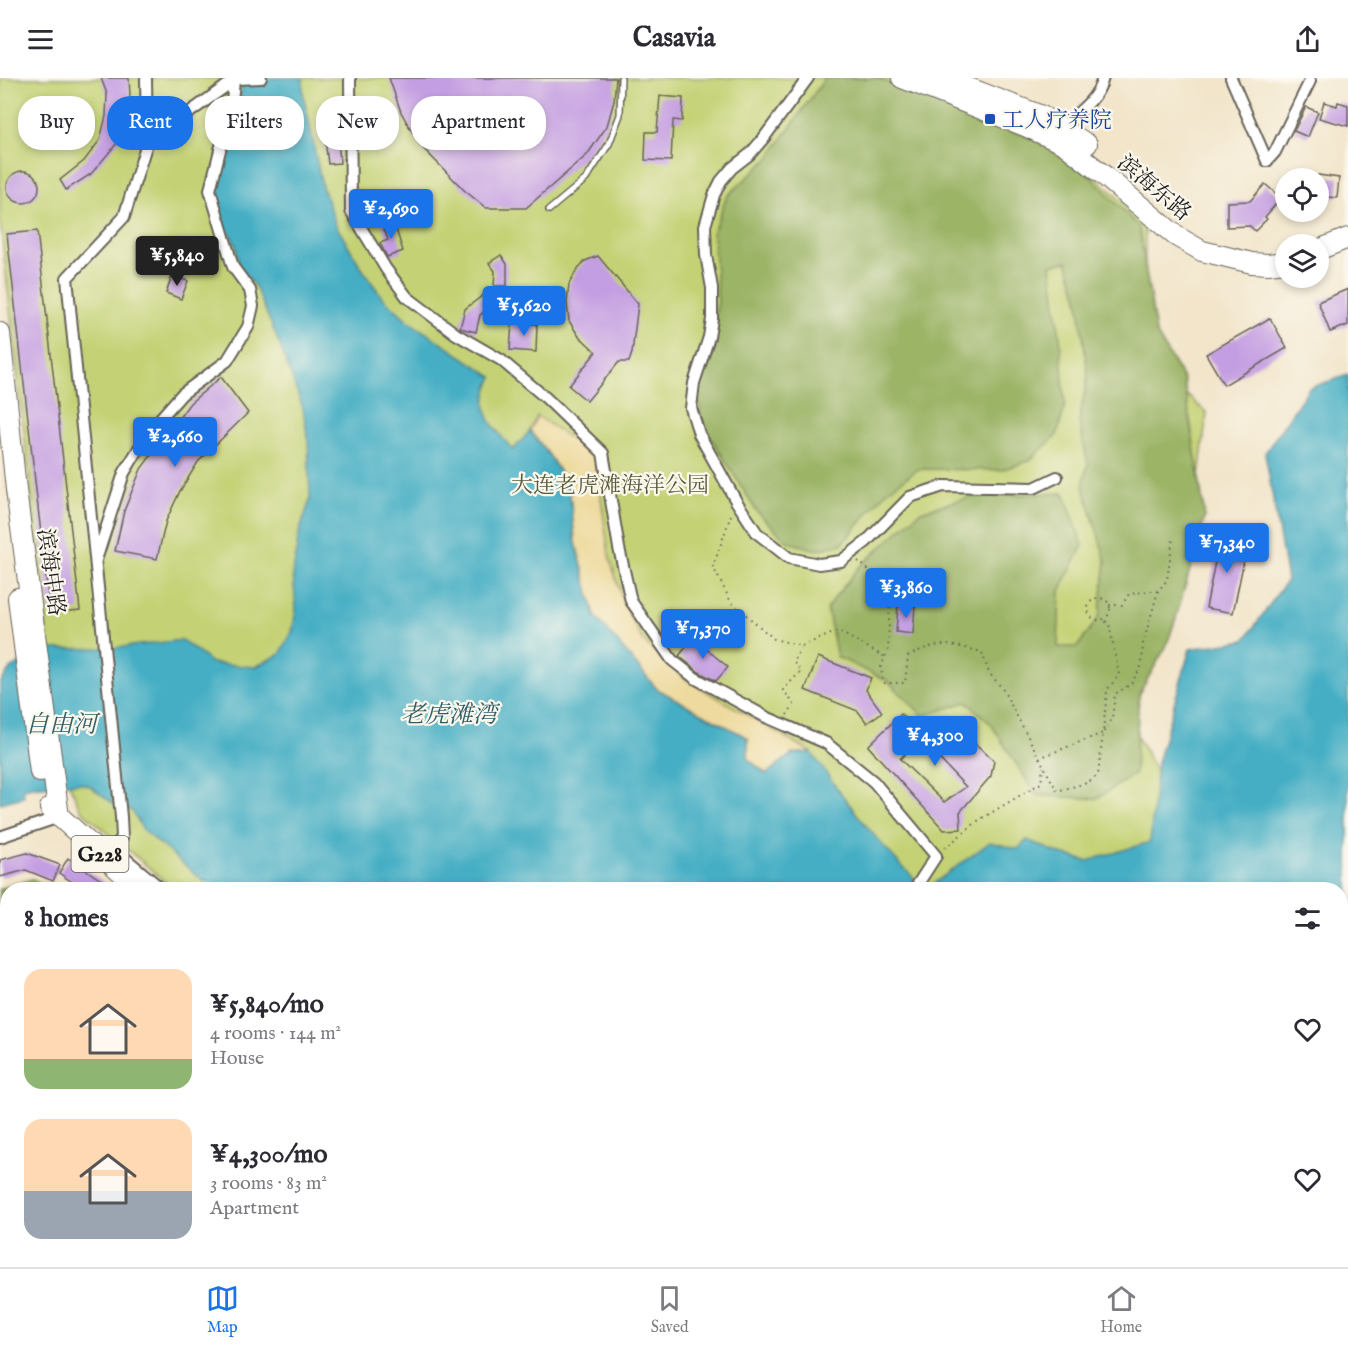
<!DOCTYPE html>
<meta charset="utf-8">
<style>
body{margin:0;font-family:"IM FELL English","Noto Serif SC",serif;background:#f7f7f7;color:#2b2b33;height:100vh;display:flex;flex-direction:column;font-size:22px;white-space:nowrap}
*{box-sizing:border-box;margin:0}
p{font-size:20px;color:#7c7c81}
.icon{flex:none;width:33px;height:33px;fill:none;stroke:currentColor;stroke-width:2;stroke-linecap:round;stroke-linejoin:round}
.map{position:relative;flex:1;overflow:hidden}
.panel{position:absolute;left:0px;top:804px;width:1348px;height:386px;display:flex;flex-direction:column;background:#fff;border-radius:24px 24px 0 0;box-shadow:0 3px 9px #0003}
.panel>*{flex:none}
.hud{position:absolute;left:18px;top:18px;width:600px;height:54px;display:flex;gap:12px}
.tools{position:absolute;left:1275px;top:90px;display:grid;gap:12px}
.tools a{display:grid;place-items:center;width:54px;height:54px;border-radius:50%;background:#fff;box-shadow:0 3px 9px #0003;font-size:30px}
.price{position:absolute;translate:-50% -51px;padding:0 14px;border-radius:6px;background:#1a73e8;color:#fff;font-size:20px;line-height:39px;filter:drop-shadow(0 2px 3px #0008)}
.price::after{content:'';position:absolute;left:50%;top:36px;width:18px;height:14px;margin-left:-9px;background:inherit;clip-path:polygon(0 0,100% 0,50% 100%)}
.price.on{background:#222;color:#fff}
ul{padding:0;list-style:none}
li{display:flex;align-items:center;gap:18px;height:150px;padding:0 24px}
li span{display:grid;place-items:center;flex:none;width:168px;height:120px;border-radius:18px;color:#555}
li>.icon{margin-inline-start:auto}
span .icon{width:72px;height:72px;fill:#fffc;stroke-width:1}
li b{font-size:26px}
h2{display:flex;justify-content:space-between;align-items:center;height:72px;padding:0 24px;font-size:26px}
.pill{padding:0 21px;border-radius:24px;background:#fff;box-shadow:0 3px 9px #0003;font-size:21px;line-height:54px}
.pill.on{background:#1a73e8;color:#fff}
header{display:flex;justify-content:space-between;align-items:center;height:78px;padding:0 24px;background:#fff;font-size:27px;font-weight:700}
.dock{display:flex;justify-content:space-around;align-items:center;height:84px;border-top:2px solid #e1e1e2;background:#fff;font-size:16px;color:#7c7c81}
.dock a{display:grid;justify-items:center;gap:3px}
.dock .on{color:#1a73e8}
.map>svg:first-child{display:block}
.green{fill:#c4d274;stroke:#707748;stroke-width:1.5}
.forest{fill:#9bb466;stroke:#5c6841;stroke-width:1.5}
.sand{fill:#eeda9e;stroke:#857b5d;stroke-width:1.5}
.water{fill:#45aec4;stroke:#306570;stroke-width:1.5}
.building{fill:#c49ee2;fill-rule:evenodd}
.lines{fill:none;stroke-linecap:round;stroke-linejoin:round}
.lane-casing{stroke:#676259;stroke-width:8}
.street-casing{stroke:#676259;stroke-width:14}
.highway-casing{stroke:#676259;stroke-width:22}
.path{stroke:#676259;stroke-width:2;stroke-dasharray:1.5 4.5;stroke-linecap:butt}
.lane{stroke:#fff;stroke-width:5}
.street{stroke:#fff;stroke-width:10}
.highway{stroke:#fff;stroke-width:20}
.transit-dot{fill:#1a4fb4;stroke:#fbf7ec;stroke-width:2}
.labels{text-anchor:middle;stroke-width:4.5;stroke-linejoin:round;paint-order:stroke}
.shield{fill:#fbf7ec;stroke:#5f5e5a;stroke-width:1.5}
.shield-label{font-size:21px;font-weight:bold;fill:#1c1c1c}
.transit-label{font-size:22px;fill:#164399;stroke:#fbf7ec;text-anchor:start}
.street-label{font-size:22px;fill:#1c1c1c;stroke:#fbf7ec}
.park-label{font-size:22px;fill:#575c3b;stroke:#fbf7ec}
.water-label{font-size:24px;font-style:italic;fill:#2e5e68;stroke:#fbf7ec}
</style>
<header><svg class="icon" aria-label="menu" viewBox="0 0 24 24"><path d="M4 6h16M4 12h16M4 18h16"/></svg>Casavia<svg class="icon" aria-label="share" viewBox="0 0 24 24"><path d="M12 15V3M7 8l5-5 5 5M5 13v7h14v-7"/></svg></header>
<div class="map">
<svg width="1348" height="1189" viewBox="0 0 1348 1189">
<rect width="100%" height="100%" fill="#fbf7ec"/>
<filter id="ink" filterUnits="userSpaceOnUse"><feTurbulence type="fractalNoise" baseFrequency=".0167" numOctaves="2"/><feDisplacementMap in="SourceGraphic" scale="12" xChannelSelector="R" yChannelSelector="G"/><feConvolveMatrix kernelMatrix="1 2 1 2 8 2 1 2 1" color-interpolation-filters="sRGB"/></filter>
<filter id="wash" filterUnits="userSpaceOnUse"><feTurbulence type="fractalNoise" baseFrequency=".008" numOctaves="4" result="noise"/><feDisplacementMap in="SourceGraphic" scale="24" xChannelSelector="R" yChannelSelector="G"/><feGaussianBlur stdDeviation="1.35" result="paint"/><feColorMatrix in="noise" values="0 0 0 0 0 0 0 0 0 0 0 0 0 0 0 0 0 1.4 0 .05"/><feComposite in="paint" operator="in"/></filter>
<g filter="url(#wash)">
<rect width="100%" height="100%" fill="#f2e5ca"/>
<!-- green -->
<g class="green">
<path d="M 1,0 L 888,0 L 1037,59 L 1087,90 L 1145,146 L 1145,258 L 1168,300 L 1207,335 L 1191,460 L 1130,645 L 1220,811 L 174,811 L 81,732 L 66,699 L 47,556 L 0,143 Z"/>
<path d="M 0,1034 L 8,1182 L 1341,1182 L 1348,1062 L 1348,1189 L 0,1189 Z"/>
</g>
<!-- forest -->
<g class="forest">
<path d="M 825,0 L 877,0 L 1068,75 L 1139,149 L 1156,255 L 1184,302 L 1205,439 L 1176,540 L 1166,569 L 1139,616 L 1135,696 L 1096,721 L 1036,717 L 991,646 L 966,624 L 923,638 L 888,603 L 837,579 L 827,530 L 857,491 L 921,433 L 974,418 L 1064,415 L 1083,467 L 1060,513 L 1058,569 L 1077,569 L 1099,539 L 1106,483 L 1083,407 L 1088,386 L 1079,344 L 1088,297 L 1078,220 L 1067,183 L 1051,187 L 1060,260 L 1065,328 L 1057,357 L 1029,383 L 1001,392 L 919,391 L 888,412 L 842,466 L 817,472 L 788,464 L 757,434 L 702,345 L 696,306 L 718,225 L 713,154 L 727,118 L 768,81 Z"/>
<path d="M 32,801 L 55,811 L 8,812 L 8,1182 L 311,1182 L 322,1189 L 0,1189 L 0,811 Z"/>
</g>
<!-- sand -->
<path class="sand" d="M 537,338 L 595,377 L 609,477 L 623,524 L 643,563 L 687,602 L 811,674 L 792,676 L 767,696 L 748,681 L 748,660 L 657,611 L 595,538 L 575,461 L 569,409 L 549,377 L 530,353 Z"/>
<!-- water -->
<path class="water" d="M 240,0 L 303,0 L 303,14 L 322,108 L 337,149 L 361,189 L 382,219 L 411,245 L 493,299 C 475,335 492,346 513,372 L 530,353 L 549,377 L 569,409 L 575,461 L 595,538 L 657,611 L 748,660 L 748,681 L 766,696 L 792,676 L 811,674 C 845,722 882,772 926,811 L 990,764 L 1018,771 L 1027,762 L 1058,775 L 1087,783 L 1150,764 L 1157,685 L 1190,571 L 1245,562 L 1287,502 L 1265,375 L 1309,310 L 1348,297 L 1348,1189 L 764,1189 L 756,1182 L 1341,1182 L 1341,812 L 213,811 L 143,752 L 132,733 L 115,727 L 90,708 L 81,705 L 27,709 L 23,712 L 24,719 L 0,725 L 0,605 L 11,590 L 48,571 L 114,570 L 182,562 L 212,585 L 255,589 L 280,576 L 292,554 L 296,532 L 293,495 L 299,455 L 310,422 L 308,363 L 303,330 L 279,265 L 256,210 L 239,189 L 236,167 L 224,147 L 218,129 L 218,99 L 241,13 Z"/>
<g id="blocks">
<!-- building -->
<g class="building">
<path d="M 101,0 L 129,0 L 130,17 L 124,57 L 91,96 L 66,112 L 60,102 L 84,83 L 100,62 L 106,38 L 107,16 Z"/>
<path d="M 389,0 L 616,0 L 614,23 L 607,48 L 587,77 L 526,130 L 486,130 L 464,112 L 419,66 L 401,34 Z"/>
<path d="M 660,18 L 683,20 L 682,43 L 673,42 L 671,83 L 645,82 L 646,54 L 657,54 Z"/>
<path d="M 1324,24 L 1337,28 L 1338,24 L 1348,27 L 1348,48 L 1319,40 Z"/>
<path d="M 1306,29 L 1318,34 L 1308,59 L 1294,53 Z"/>
<path d="M 338,60 L 340,85 L 328,86 L 325,61 Z"/>
<circle cx="23" cy="109" r="16"/>
<path d="M 1318,97 L 1339,100 L 1337,120 L 1318,118 Z"/>
<path d="M 1265,106 L 1281,120 L 1265,139 L 1267,141 L 1255,153 L 1250,148 L 1227,149 L 1227,124 L 1250,123 Z"/>
<path d="M 393,142 L 403,173 L 387,179 L 380,165 L 388,162 L 382,146 Z"/>
<path d="M 37,153 L 80,532 L 50,535 L 7,156 Z"/>
<path d="M 501,177 L 507,186 L 507,208 L 494,208 L 495,193 L 489,185 Z"/>
<path d="M 598,178 L 638,226 L 632,275 L 629,284 L 619,284 L 587,323 L 569,308 L 596,274 L 578,257 L 569,243 L 567,225 L 569,206 L 577,192 L 585,183 Z"/>
<path d="M 172,198 L 188,203 L 181,221 L 166,215 Z"/>
<path d="M 1348,211 L 1348,247 L 1330,254 L 1318,224 Z"/>
<path d="M 486,215 L 494,226 L 480,237 L 476,254 L 460,250 L 465,231 Z"/>
<path d="M 1270,240 L 1287,270 L 1224,307 L 1206,276 Z"/>
<path d="M 512,245 L 537,246 L 536,274 L 510,272 Z"/>
<path d="M 221,299 L 248,335 L 198,384 L 180,413 L 166,443 L 157,481 L 115,473 L 124,433 L 141,391 L 190,325 Z"/>
<path d="M 1220,458 L 1248,463 L 1233,535 L 1206,530 Z"/>
<path d="M 898,527 L 915,528 L 913,556 L 896,554 Z"/>
<path d="M 693,560 L 728,589 L 716,603 L 699,594 L 679,578 Z"/>
<path d="M 818,579 L 871,600 L 866,612 L 882,634 L 867,645 L 858,633 L 805,612 Z"/>
<path d="M 901,636 L 918,655 L 937,654 L 951,643 L 994,683 L 991,698 L 960,734 L 961,751 L 944,752 L 868,668 ZM 910,671 L 930,671 L 966,709 L 944,724 L 900,681 Z"/>
<path d="M 27,775 L 60,787 L 53,803 L 26,792 L 0,799 L 0,782 Z"/>
<path d="M 68,780 L 116,812 L 84,812 L 59,795 Z"/>
</g>
</g>
</g>
<g filter="url(#ink)">
<use href="#blocks" fill-opacity="0" stroke="#676259" stroke-width="1.5"/>
<g class="lines">
<!-- lane casing -->
<g class="lane-casing">
<path id="lane" d="M 549,132 L 586,101 L 609,66 L 620,37 L 621,0"/>
</g>
<!-- street casing -->
<g class="street-casing">
<g id="street">
<path d="M 146,0 L 147,65 L 124,139 L 67,200 L 121,739 L 122,760 L 113,770 L 163,812"/>
<path d="M 350,0 L 351,133 L 386,191 L 407,219 L 456,256 L 501,282 L 546,320 L 603,375 L 619,470 L 631,523 L 672,582 L 695,600 L 766,639 L 826,665 L 874,704 L 936,778 L 914,812"/>
<path d="M 808,0 L 763,61 L 750,76 L 732,90 L 721,103 L 714,117 L 705,148 L 706,177 L 712,210 L 712,241 L 709,259 L 694,305 L 691,330 L 699,356 L 736,423 L 757,455 L 789,480 L 819,486 L 841,483 L 866,464 L 910,419 L 943,408 L 1034,410 L 1057,399"/>
<path d="M 1231,0 L 1267,83 L 1275,74 L 1310,3"/>
<path d="M 1059,51 C 1077,35 1097,23 1103,0"/>
<path d="M 147,65 L 236,1 L 261,0"/>
<path d="M 96,482 L 124,395 L 150,352 L 182,316 L 227,283 L 248,249 L 253,228 L 250,212 L 233,189 L 210,112 L 232,24 L 234,2"/>
<path d="M 0,759 L 59,739"/>
<path d="M 395,1182 L 406,1189"/>
<path d="M 793,1189 L 799,1182"/>
</g>
</g>
<!-- highway casing -->
<g class="highway-casing">
<g id="highway">
<path d="M 902,0 L 1025,48 L 1064,66 L 1106,99 L 1176,158 L 1202,173 L 1252,185 L 1268,186 L 1286,184"/>
<path d="M 943,0 L 1042,38 L 1087,66"/>
<path d="M 1318,172 L 1348,160"/>
<path d="M 0,255 L 16,412 L 59,739"/>
<path d="M 18,520 L 40,694"/>
<path d="M 50,730 L 141,812"/>
<path d="M 366,1182 L 377,1189"/>
</g>
</g>
<!-- path -->
<g class="path">
<path d="M 731,437 L 713,489 L 731,524 L 774,561 L 802,568 L 838,553 L 885,579"/>
<path d="M 858,483 L 883,504 L 890,516 L 888,572 L 881,589 L 883,605 L 905,605 L 908,578 C 939,562 950,566 982,574 L 989,595 L 1002,610 L 1057,713 L 1087,705 L 1098,697 L 1103,655 L 1112,641 L 1115,616 L 1131,606 L 1142,587 L 1143,566 L 1158,513 L 1167,502 L 1173,459"/>
<circle cx="1099" cy="531" r="11"/>
<path d="M 1109,527 L 1122,527 L 1129,516 L 1157,512"/>
<path d="M 787,637 L 794,626 L 783,612 L 801,593 L 793,584 L 802,568"/>
<path d="M 1039,680 L 1103,655 L 1107,612 L 1119,597 L 1109,546 L 1102,541"/>
<path d="M 945,770 L 979,742 L 1041,705 L 1043,689"/>
</g>
<!-- lane -->
<use href="#lane" class="lane"/>
<!-- street -->
<use href="#street" class="street"/>
<!-- highway -->
<use href="#highway" class="highway"/>
</g>
</g>
<!-- markers -->
<rect class="transit-dot" x="984" y="35" width="12" height="12" rx="3"/>
<g class="labels">
<!-- shield labels -->
<rect class="shield" x="71.5" y="758" width="57" height="36" rx="4.5"/>
<g class="shield-label">
<text x="100" y="783">G228</text>
</g>
<!-- transit labels -->
<g class="transit-label">
<text x="1002" y="49">工人疗养院</text>
</g>
<!-- street labels -->
<g class="street-label">
<text transform="translate(1155 109) rotate(40)" y="8">滨海东路</text>
<text transform="translate(52 494) rotate(82)" y="8">滨海中路</text>
</g>
<!-- park labels -->
<g class="park-label">
<text x="610" y="414">大连老虎滩海洋公园</text>
</g>
<!-- water labels -->
<g class="water-label">
<text x="449" y="644">老虎滩湾</text>
<text x="61" y="654">自由河</text>
</g>
</g>
</svg>
<div class="tools">
<a><svg class="icon" aria-label="locate" viewBox="0 0 24 24"><circle cx="12" cy="12" r="6"/><path d="M12 2v4M12 18v4M2 12h4M18 12h4"/></svg></a>
<a><svg class="icon" aria-label="layers" viewBox="0 0 24 24"><path d="M12 4l9 5-9 5-9-5zM3 14l9 5 9-5"/></svg></a>
</div>
<b class="price" style="left:391px;top:162px">¥2,690</b>
<b class="price on" style="left:177px;top:209px">¥5,840</b>
<b class="price" style="left:524px;top:259px">¥5,620</b>
<b class="price" style="left:175px;top:390px">¥2,660</b>
<b class="price" style="left:1227px;top:496px">¥7,340</b>
<b class="price" style="left:906px;top:541px">¥3,860</b>
<b class="price" style="left:703px;top:582px">¥7,370</b>
<b class="price" style="left:935px;top:689px">¥4,300</b>
<div class="hud">
<a class="pill">Buy</a>
<a class="pill on">Rent</a>
<a class="pill">Filters</a>
<a class="pill">New</a>
<a class="pill">Apartment</a>
</div>
<section class="panel">
<h2>8 homes<svg class="icon" aria-label="filters" viewBox="0 0 24 24"><path d="M4 7h16M4 17h16"/><circle cx="9" cy="7" r="2"/><circle cx="15" cy="17" r="2"/></svg></h2>
<ul>
<li><span style="background:linear-gradient(#ffd9b3 75%,#8fb573 0)"><svg class="icon" aria-label="home" viewBox="0 0 24 24"><path d="M3 11l9-7 9 7M6 9v11h12V9"/></svg></span><div><b>¥5,840/mo</b><p>4 rooms · 144 m²</p><p>House</p></div><svg class="icon" aria-label="heart" viewBox="0 0 24 24"><path d="M12 20l-8-8c-3-5 5-10 8-4 3-6 11-1 8 4z"/></svg></li>
<li><span style="background:linear-gradient(#ffd9b3 60%,#9aa5b1 0)"><svg class="icon" aria-label="home" viewBox="0 0 24 24"><path d="M3 11l9-7 9 7M6 9v11h12V9"/></svg></span><div><b>¥4,300/mo</b><p>3 rooms · 83 m²</p><p>Apartment</p></div><svg class="icon" aria-label="heart" viewBox="0 0 24 24"><path d="M12 20l-8-8c-3-5 5-10 8-4 3-6 11-1 8 4z"/></svg></li>
</ul>
</section>
</div>
<nav class="dock">
<a class="on"><svg class="icon" aria-label="map" viewBox="0 0 24 24"><path d="M3 6l6-2 6 2 6-2v14l-6 2-6-2-6 2zM9 4v14M15 6v14"/></svg>Map</a>
<a><svg class="icon" aria-label="saved" viewBox="0 0 24 24"><path d="M7 4h10v16l-5-4-5 4z"/></svg>Saved</a>
<a><svg class="icon" aria-label="home" viewBox="0 0 24 24"><path d="M3 11l9-7 9 7M6 9v11h12V9"/></svg>Home</a>
</nav>
